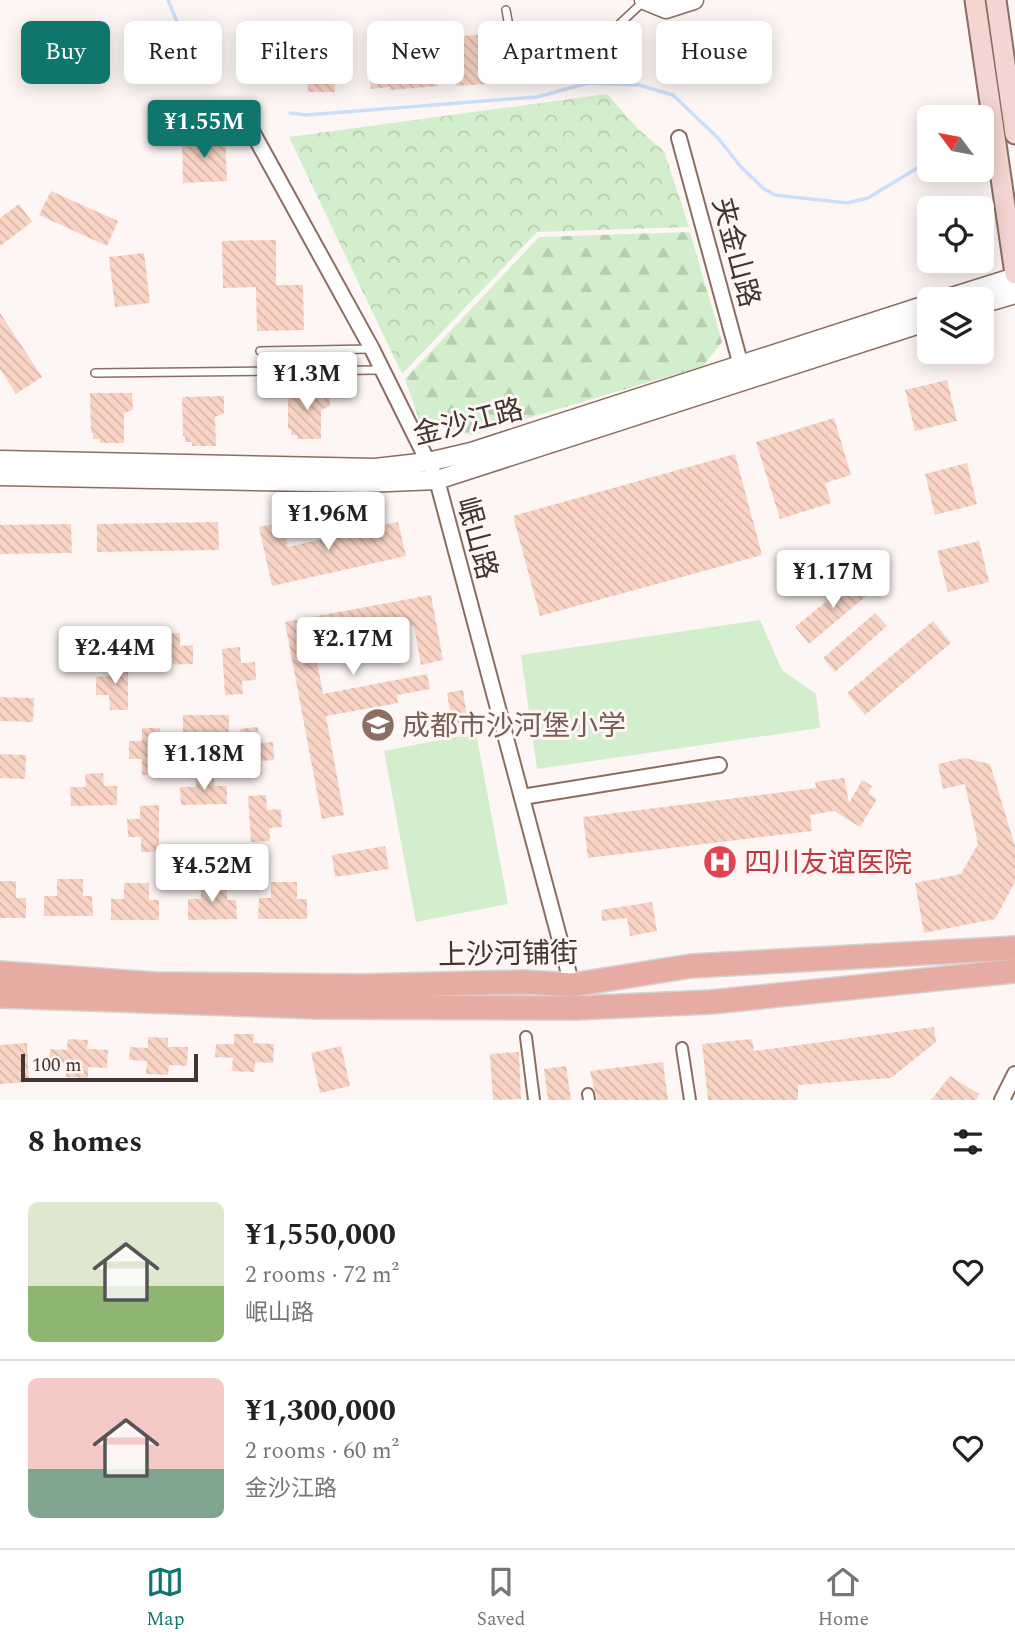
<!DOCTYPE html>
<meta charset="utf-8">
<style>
body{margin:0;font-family:Spectral,"Noto Sans SC",serif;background:#f2f2f2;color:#222;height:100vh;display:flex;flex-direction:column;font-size:26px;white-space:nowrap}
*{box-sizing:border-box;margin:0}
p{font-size:23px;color:#767676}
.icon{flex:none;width:38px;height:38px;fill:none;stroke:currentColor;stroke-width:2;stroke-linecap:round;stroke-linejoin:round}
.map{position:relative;height:1100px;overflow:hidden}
.details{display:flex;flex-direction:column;background:#fff;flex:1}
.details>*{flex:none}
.hud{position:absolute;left:21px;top:21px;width:973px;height:63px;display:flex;gap:14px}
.needle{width:46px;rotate:302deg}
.fabs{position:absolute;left:917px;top:105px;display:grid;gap:14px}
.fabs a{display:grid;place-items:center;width:77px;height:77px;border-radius:10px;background:#fff;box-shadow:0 4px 18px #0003;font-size:35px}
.scale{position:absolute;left:21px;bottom:18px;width:177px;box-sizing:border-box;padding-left:7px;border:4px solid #42352f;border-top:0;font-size:19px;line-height:24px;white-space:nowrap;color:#42352f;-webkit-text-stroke:5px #fef6f4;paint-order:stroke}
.price{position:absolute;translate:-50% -60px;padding:0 16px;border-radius:7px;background:#fff;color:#222;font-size:23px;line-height:46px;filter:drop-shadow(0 2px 4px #0008)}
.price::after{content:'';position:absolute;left:50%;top:42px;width:21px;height:16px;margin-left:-10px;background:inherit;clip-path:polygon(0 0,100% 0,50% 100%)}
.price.on{background:#0f766e;color:#fff}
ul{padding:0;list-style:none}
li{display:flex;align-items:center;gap:21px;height:175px;padding:0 28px}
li+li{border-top:2px solid #e0e0e0}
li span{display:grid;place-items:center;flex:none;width:196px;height:140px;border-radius:10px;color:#555}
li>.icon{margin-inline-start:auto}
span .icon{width:84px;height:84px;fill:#fffc;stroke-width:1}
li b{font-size:30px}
h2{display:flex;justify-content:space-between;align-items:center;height:84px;padding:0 28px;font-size:30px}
.pill{padding:0 24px;border-radius:10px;background:#fff;box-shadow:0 4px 18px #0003;font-size:24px;line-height:63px}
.pill.on{background:#0f766e;color:#fff}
.dock{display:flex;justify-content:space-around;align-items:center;height:98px;border-top:2px solid #e0e0e0;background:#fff;font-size:19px;color:#767676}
.dock a{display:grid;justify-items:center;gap:4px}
.dock .on{color:#0f766e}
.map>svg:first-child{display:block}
.forest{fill:url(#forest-firs)}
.park{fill:url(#park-crowns)}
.pitch{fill:#d3eecd}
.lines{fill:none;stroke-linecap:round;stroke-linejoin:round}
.stream{stroke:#cadffc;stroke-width:3.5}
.building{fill:url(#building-back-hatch)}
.service-casing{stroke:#8c6d61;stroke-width:10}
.pedestrian-casing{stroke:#8c6d61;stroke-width:14}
.minor-casing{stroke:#8c6d61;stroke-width:18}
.tertiary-casing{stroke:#8c6d61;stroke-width:21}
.secondary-casing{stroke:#8c6d61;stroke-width:23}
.primary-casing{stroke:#d5d3d1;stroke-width:26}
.service{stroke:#fff;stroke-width:7}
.pedestrian{stroke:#fff;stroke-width:10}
.minor{stroke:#fff;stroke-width:14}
.tertiary{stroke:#fff;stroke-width:18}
.secondary{stroke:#f3d5d1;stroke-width:19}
.primary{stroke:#e6aca3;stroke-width:23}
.labels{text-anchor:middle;stroke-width:6;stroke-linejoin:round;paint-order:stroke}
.street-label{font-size:28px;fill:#42352f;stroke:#fef6f4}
.education-label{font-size:28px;fill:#785e54;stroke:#fef6f4;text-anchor:start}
.health-label{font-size:28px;fill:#be3a42;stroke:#fef6f4;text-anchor:start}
</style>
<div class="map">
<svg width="1015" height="1100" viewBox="0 0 1015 1100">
<defs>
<pattern id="forest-firs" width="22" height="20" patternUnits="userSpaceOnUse" patternTransform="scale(1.75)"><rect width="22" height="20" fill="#d3eecd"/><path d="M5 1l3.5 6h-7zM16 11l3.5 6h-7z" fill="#b6cdb0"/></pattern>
<pattern id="park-crowns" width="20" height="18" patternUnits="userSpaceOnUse" patternTransform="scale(1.75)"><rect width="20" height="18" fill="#d3eecd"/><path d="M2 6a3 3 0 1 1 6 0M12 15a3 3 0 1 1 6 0" fill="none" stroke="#b6cdb0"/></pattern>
<pattern id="building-back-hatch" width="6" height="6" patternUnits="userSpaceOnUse" patternTransform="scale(1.75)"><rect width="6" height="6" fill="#f9d4c5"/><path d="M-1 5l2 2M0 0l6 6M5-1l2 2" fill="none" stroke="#d7b7aa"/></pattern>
</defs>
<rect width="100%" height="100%" fill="#fef6f4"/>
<!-- forest -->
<path class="forest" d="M 690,232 L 722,342 L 703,366 L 471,435 L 419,419 L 405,379 L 539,237 Z"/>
<!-- park -->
<path class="park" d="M 607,94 L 638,129 L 664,151 L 689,227 L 537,232 L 402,374 L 289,137 Z"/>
<!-- pitch -->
<g class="pitch">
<path d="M 760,620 L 782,670 L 816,694 L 820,728 L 537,769 L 521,655 Z"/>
<path d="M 476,733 L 508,904 L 416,922 L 384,751 Z"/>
</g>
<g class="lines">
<!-- stream -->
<g class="stream">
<path d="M 168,0 L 195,65"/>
<path d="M 290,113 L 306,115 L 537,97 L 588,83 L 639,85 L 673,95 L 717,137 L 741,167 L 764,189 L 775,195 L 847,203 L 868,198 L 929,161"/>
</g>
</g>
<!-- building -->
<g class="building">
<path d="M 452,27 L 463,28 L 463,36 L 503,33 L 505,54 L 508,53 L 509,62 L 502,64 L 504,83 L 456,86 L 454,48 L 450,48 Z"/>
<path d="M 390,38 L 391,41 L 404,39 L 405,45 L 433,42 L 438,86 L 390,90 L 390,87 L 371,89 L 368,65 L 383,63 L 380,39 Z"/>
<path d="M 320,53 L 335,53 L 335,92 L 308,92 L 308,79 L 321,79 Z"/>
<path d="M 225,136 L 227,181 L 183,183 L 182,138 Z"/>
<path d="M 51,191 L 118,221 L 107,246 L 39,215 Z"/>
<path d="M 19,204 L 32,222 L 0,246 L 0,218 Z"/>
<path d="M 276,240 L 276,285 L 303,285 L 304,330 L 257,331 L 256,287 L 223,288 L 222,241 Z"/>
<path d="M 144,253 L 150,303 L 115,307 L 109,257 Z"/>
<path d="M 0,313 L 42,377 L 16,394 L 0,369 Z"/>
<path d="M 947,380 L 957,421 L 915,431 L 905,390 Z"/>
<path d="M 288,389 L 330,389 L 330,406 L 321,410 L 321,439 L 297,439 L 297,435 L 291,435 L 291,429 L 288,429 Z"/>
<path d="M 90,393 L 132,393 L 133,410 L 124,413 L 124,443 L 100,443 L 100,439 L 93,439 L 93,433 L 91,433 Z"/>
<path d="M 224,396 L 224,413 L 215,417 L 216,446 L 192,446 L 192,442 L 185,442 L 185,436 L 183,436 L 182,397 Z"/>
<path d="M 834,418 L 851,475 L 825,483 L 831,503 L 780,519 L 756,442 Z"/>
<path d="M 735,454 L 762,555 L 540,616 L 513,516 Z"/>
<path d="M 967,463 L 977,504 L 935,515 L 925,474 Z"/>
<path d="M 218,522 L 219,550 L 97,552 L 97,524 Z"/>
<path d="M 282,522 L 288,547 L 398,522 L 406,556 L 272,586 L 259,527 Z"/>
<path d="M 71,524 L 72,553 L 0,554 L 0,525 Z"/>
<path d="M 979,541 L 989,582 L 948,592 L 937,551 Z"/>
<path d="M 858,575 L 871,592 L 809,644 L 795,627 Z"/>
<path d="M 431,595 L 443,660 L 421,665 L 414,626 L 314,645 L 323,694 L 427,674 L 430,689 L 397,695 L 398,703 L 326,716 L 344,815 L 322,819 L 285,622 Z"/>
<path d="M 875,613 L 887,626 L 835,672 L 823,658 Z"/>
<path d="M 933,621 L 951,643 L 865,715 L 847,693 Z"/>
<path d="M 162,633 L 180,633 L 180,646 L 193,645 L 193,664 L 147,665 L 146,647 L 162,646 Z"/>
<path d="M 240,647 L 241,663 L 255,662 L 256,680 L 242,681 L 243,694 L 225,695 L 222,649 Z"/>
<path d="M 128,663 L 128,710 L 110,710 L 109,695 L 96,695 L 96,677 L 109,676 L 109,664 Z"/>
<path d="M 463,690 L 468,725 L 453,728 L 447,693 Z"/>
<path d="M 0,697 L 34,698 L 33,722 L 0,721 Z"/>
<path d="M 183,715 L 229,715 L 229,733 L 214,733 L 214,746 L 196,747 L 196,733 L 183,734 Z"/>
<path d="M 258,727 L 259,743 L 273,742 L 274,760 L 261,761 L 262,774 L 243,775 L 240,729 Z"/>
<path d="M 142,728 L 160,728 L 161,774 L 142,775 L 142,759 L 129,759 L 129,741 L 142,741 Z"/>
<path d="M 0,754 L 26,755 L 25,779 L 0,778 Z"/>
<path d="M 964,758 L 990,764 L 1015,846 L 1015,882 L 995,919 L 924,933 L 915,883 L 961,874 L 978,844 L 965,784 L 943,789 L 938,764 Z"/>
<path d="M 103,773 L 104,786 L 117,786 L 117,805 L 71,806 L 70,787 L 86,787 L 85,774 Z"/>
<path d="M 196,773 L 214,773 L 214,786 L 227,786 L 227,804 L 181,805 L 180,787 L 196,787 Z"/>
<path d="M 844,778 L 849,803 L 862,780 L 872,786 L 868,794 L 877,799 L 860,827 L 834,811 L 810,815 L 812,831 L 588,858 L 583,817 L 816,788 L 815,782 Z"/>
<path d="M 266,795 L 267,810 L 281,809 L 282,827 L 269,828 L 270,841 L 251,842 L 248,796 Z"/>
<path d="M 159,805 L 159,852 L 141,852 L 141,837 L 128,837 L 127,819 L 140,819 L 140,806 Z"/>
<path d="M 385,846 L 389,869 L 335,877 L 332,855 Z"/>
<path d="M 57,879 L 83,879 L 83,896 L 92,896 L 93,916 L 44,916 L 44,896 L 57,896 Z"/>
<path d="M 0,881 L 16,881 L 16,898 L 26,898 L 26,918 L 0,918 Z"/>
<path d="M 271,882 L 297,882 L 297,899 L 307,899 L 307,919 L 258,919 L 259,898 L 271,898 Z"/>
<path d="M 124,883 L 149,883 L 149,900 L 159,900 L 159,920 L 111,920 L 111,899 L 124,899 Z"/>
<path d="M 201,883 L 227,883 L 227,900 L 236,900 L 237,919 L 188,920 L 188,899 L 201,899 Z"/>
<path d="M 652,902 L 657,931 L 630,936 L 627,918 L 602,921 L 601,910 Z"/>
<path d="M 934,1027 L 936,1042 L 891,1078 L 798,1085 L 798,1100 L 708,1100 L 702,1044 L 752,1039 L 754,1051 Z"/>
<path d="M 234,1034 L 254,1034 L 253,1043 L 274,1044 L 273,1063 L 255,1062 L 254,1072 L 232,1071 L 233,1058 L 215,1057 L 216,1044 L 234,1044 Z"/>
<path d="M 148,1037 L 168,1038 L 168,1047 L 188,1047 L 187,1066 L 169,1065 L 168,1075 L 146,1074 L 147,1061 L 129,1060 L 130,1047 L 148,1048 Z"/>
<path d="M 68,1039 L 88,1040 L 87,1049 L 108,1050 L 107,1068 L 88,1067 L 88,1078 L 66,1077 L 66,1064 L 49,1063 L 50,1049 L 67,1050 Z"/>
<path d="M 27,1043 L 29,1082 L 0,1084 L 0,1045 Z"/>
<path d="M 341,1046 L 350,1086 L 320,1093 L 311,1053 Z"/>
<path d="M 519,1052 L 521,1099 L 493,1100 L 490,1054 Z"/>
<path d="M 663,1062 L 668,1100 L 597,1100 L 590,1071 Z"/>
<path d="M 566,1066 L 571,1100 L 548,1100 L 544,1069 Z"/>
<path d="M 950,1076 L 979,1094 L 976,1100 L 931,1100 Z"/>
</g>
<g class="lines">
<!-- service casing -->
<g class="service-casing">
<g id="service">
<path d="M 506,10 L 516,65 L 610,33 L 644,1"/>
<path d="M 260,351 L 371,349"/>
<path d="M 95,373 L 381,370"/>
</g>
</g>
<!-- pedestrian casing -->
<g class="pedestrian-casing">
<g id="pedestrian">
<path d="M 526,1037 L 534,1100"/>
<path d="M 682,1048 L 690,1100"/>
<path d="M 588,1094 L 589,1100"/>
</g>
</g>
<!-- minor casing -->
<g class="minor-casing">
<g id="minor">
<path d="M 243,115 L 372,349 L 437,480 L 573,989"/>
<path d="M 679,138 L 743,373"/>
<path d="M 522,797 L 719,765"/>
<path d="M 1002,1100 L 1015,1074"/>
</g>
</g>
<!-- tertiary casing -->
<g class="tertiary-casing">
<g id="tertiary">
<path d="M 644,0 L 666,9 L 694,0"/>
<path d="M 945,299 L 1015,277"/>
<path d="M 982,304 L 1015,294"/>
<path d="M 0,460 L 375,468 L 428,462 L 471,452 L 929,304"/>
<path d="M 0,476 L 364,483 L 437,480 L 929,321"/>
</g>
</g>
<!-- secondary casing -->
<g class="secondary-casing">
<g id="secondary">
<path d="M 975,0 L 1015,274"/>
<path d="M 996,0 L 1015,134"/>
</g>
</g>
<!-- primary casing -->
<g class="primary-casing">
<g id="primary">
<path d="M 0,973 L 154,984 L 362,986 L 524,982 L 572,985 L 691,966 L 1015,948"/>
<path d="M 0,996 L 318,1007 L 575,1008 L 711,1002 L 1015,971"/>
</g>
</g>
<!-- service -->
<use href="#service" class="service"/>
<!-- pedestrian -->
<use href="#pedestrian" class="pedestrian"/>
<!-- minor -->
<use href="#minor" class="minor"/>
<!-- tertiary -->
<use href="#tertiary" class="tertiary"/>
<!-- secondary -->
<use href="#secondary" class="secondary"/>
<!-- primary -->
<use href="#primary" class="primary"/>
</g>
<!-- icons -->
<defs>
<g id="school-disc" transform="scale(1.75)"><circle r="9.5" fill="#8d6e63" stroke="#fef6f4"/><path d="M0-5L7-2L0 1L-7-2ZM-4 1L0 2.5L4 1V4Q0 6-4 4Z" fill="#fff"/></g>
<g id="hospital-disc" transform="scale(1.75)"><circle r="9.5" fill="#e0444e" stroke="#fef6f4"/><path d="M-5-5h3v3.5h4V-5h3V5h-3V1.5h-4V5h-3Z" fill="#fff"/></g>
</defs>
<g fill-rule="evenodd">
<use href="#school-disc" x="378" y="725"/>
<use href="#hospital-disc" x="720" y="862"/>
</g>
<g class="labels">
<!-- street labels -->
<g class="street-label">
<text transform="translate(737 252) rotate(75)" y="10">夹金山路</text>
<text transform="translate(468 421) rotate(-14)" y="10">金沙江路</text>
<text transform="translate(478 538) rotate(75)" y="10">岷山路</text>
<text transform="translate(508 953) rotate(-1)" y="10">上沙河铺街</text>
</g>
<!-- education labels -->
<g class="education-label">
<text x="402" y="735">成都市沙河堡小学</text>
</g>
<!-- health labels -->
<g class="health-label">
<text x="744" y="872">四川友谊医院</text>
</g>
</g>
</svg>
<div class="fabs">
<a><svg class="needle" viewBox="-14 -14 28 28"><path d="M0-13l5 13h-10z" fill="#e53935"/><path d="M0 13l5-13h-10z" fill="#767676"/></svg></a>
<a><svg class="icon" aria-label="locate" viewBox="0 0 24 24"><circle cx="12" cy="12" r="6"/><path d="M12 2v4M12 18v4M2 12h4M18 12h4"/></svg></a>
<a><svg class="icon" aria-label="layers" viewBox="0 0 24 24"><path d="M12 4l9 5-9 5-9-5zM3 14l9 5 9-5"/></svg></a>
</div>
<div class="scale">100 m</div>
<b class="price on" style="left:204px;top:160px">¥1.55M</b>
<b class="price" style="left:307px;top:412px">¥1.3M</b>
<b class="price" style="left:328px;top:552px">¥1.96M</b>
<b class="price" style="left:833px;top:610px">¥1.17M</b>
<b class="price" style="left:353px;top:677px">¥2.17M</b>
<b class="price" style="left:115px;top:686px">¥2.44M</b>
<b class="price" style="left:204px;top:792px">¥1.18M</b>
<b class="price" style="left:212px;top:904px">¥4.52M</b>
<div class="hud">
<a class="pill on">Buy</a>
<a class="pill">Rent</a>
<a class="pill">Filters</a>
<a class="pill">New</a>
<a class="pill">Apartment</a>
<a class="pill">House</a>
</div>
</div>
<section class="details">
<h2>8 homes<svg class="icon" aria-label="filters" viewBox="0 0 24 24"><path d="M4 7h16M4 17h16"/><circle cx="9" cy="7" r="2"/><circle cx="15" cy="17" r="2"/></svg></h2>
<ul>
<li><span style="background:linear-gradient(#dfe7d0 60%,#8fb573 0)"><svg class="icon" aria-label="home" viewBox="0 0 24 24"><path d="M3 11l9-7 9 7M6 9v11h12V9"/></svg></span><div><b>¥1,550,000</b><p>2 rooms · 72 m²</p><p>岷山路</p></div><svg class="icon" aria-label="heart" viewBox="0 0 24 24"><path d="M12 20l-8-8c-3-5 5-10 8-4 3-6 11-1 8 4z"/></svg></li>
<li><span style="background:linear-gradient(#f6c9c9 65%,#7fa58c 0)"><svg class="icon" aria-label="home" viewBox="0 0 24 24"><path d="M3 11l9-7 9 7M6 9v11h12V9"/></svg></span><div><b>¥1,300,000</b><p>2 rooms · 60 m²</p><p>金沙江路</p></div><svg class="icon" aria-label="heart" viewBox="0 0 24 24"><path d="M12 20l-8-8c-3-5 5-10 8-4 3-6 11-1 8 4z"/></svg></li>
</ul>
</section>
<nav class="dock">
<a class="on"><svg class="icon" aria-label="map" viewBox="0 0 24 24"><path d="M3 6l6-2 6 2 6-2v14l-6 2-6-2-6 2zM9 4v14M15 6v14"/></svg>Map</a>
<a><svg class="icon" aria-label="saved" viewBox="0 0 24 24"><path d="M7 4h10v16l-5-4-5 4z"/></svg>Saved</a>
<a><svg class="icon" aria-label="home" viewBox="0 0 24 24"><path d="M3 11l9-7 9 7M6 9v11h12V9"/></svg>Home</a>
</nav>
